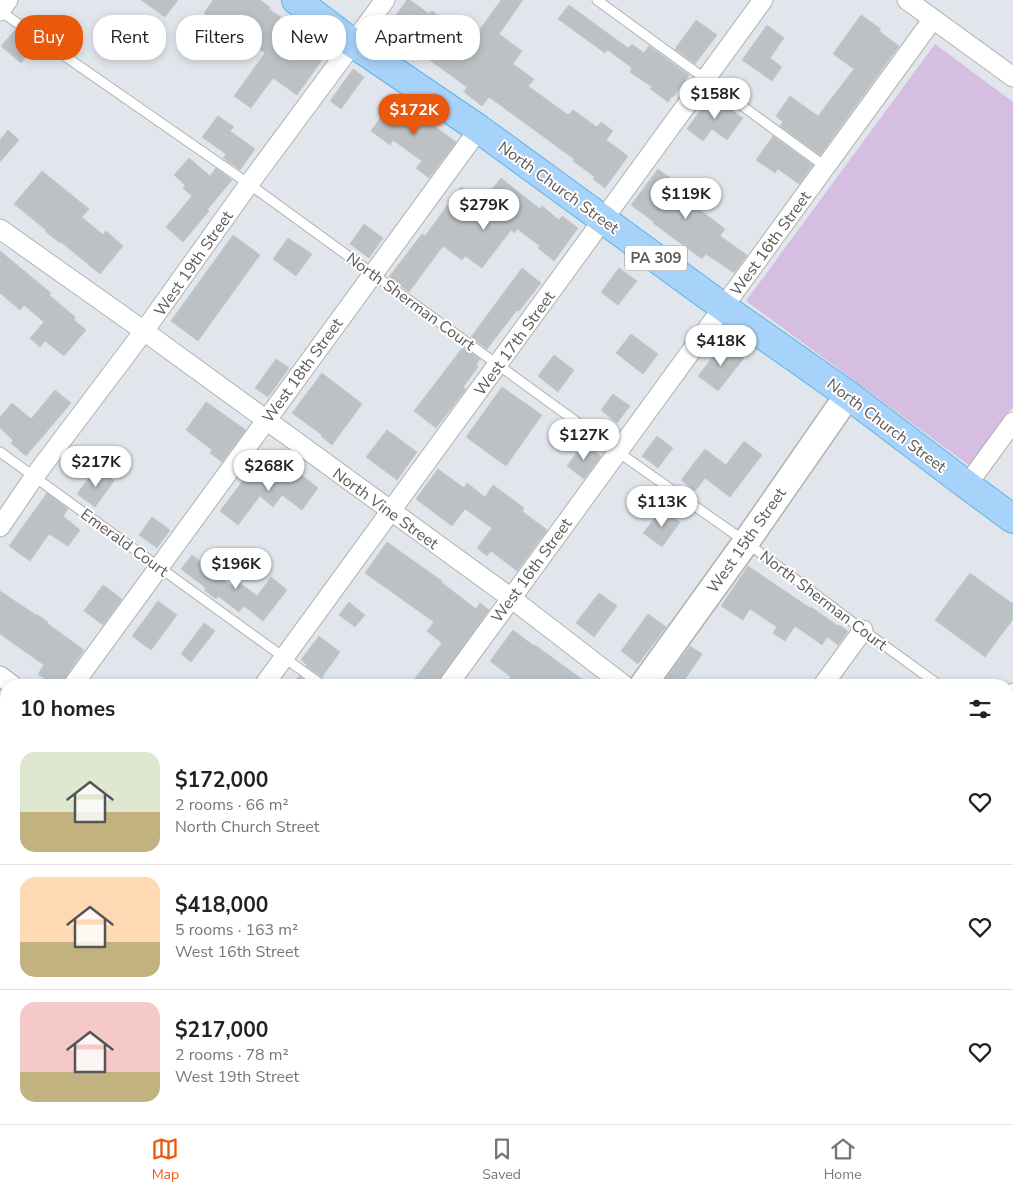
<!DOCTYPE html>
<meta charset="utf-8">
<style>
body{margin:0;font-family:"Nunito Sans",sans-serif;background:#f2f2f2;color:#222;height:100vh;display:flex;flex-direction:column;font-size:19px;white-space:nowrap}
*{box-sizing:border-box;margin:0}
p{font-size:16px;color:#767676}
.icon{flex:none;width:28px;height:28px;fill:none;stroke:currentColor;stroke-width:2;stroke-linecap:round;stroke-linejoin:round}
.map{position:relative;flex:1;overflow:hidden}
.drawer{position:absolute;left:0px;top:679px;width:1014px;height:446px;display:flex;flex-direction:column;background:#fff;border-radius:20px 20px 0 0;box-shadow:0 2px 8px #0003}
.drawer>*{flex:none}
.hud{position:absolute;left:15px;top:15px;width:500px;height:45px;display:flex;gap:10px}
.price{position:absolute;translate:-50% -42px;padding:0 11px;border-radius:18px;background:#fff;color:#222;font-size:16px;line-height:32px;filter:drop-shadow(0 1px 2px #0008)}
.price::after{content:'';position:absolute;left:50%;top:30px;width:15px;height:11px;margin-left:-8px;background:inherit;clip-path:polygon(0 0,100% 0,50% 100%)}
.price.current{background:#ea580c;color:#fff}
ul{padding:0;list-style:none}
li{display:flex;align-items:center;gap:15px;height:125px;padding:0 20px}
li+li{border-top:1px solid #e0e0e0}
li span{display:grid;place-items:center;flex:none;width:140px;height:100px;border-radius:15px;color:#555}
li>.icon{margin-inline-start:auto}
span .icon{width:60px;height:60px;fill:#fffc;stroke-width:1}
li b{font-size:21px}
h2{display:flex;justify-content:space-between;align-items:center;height:60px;padding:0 20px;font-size:21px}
.chip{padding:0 18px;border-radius:20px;background:#fff;box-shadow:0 2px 8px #0003;font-size:18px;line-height:45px}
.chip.current{background:#ea580c;color:#fff}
.menu{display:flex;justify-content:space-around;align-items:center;height:70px;border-top:1px solid #e0e0e0;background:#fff;font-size:14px;color:#767676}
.menu a{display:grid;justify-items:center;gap:2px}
.menu .current{color:#ea580c}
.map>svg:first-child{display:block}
.green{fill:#d5bee2}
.building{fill:#bbc1c4;stroke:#bfcacf}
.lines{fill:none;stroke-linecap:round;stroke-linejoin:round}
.service-casing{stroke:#b5b0ae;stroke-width:11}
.minor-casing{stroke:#b5b0ae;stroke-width:21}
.secondary-casing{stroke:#b5afad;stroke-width:29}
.primary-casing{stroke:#5db5e7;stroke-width:30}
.service{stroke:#fff;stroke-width:9}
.minor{stroke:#fff;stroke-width:19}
.secondary{stroke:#fff;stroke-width:26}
.primary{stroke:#a7d2f9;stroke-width:28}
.labels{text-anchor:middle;stroke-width:4;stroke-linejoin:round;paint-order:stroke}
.shield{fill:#fff;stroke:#908c8b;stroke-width:1}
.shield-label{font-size:15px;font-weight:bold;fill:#605a59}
.street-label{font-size:16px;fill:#605a59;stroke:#fff}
</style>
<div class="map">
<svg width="1013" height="1124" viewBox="0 0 1013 1124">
<rect width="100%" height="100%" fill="#e0e6eb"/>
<!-- green -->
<path class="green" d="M 935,44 L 1013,102 L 1013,407 L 970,466 L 746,301 Z"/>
<!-- building -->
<g class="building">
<path d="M 141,0 L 178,0 L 165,17 Z"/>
<path d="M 213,0 L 260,0 L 270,7 L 269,9 L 299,30 L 297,32 L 327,53 L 297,95 L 273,78 L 251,108 L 234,96 L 265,53 L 227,26 L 225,29 L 204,13 Z"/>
<path d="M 407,0 L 410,0 L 429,14 L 432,11 L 450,24 L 449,25 L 471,42 L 501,0 L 523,0 L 499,34 L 522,51 L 513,64 L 534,79 L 528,86 L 568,115 L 573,110 L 597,127 L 601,122 L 613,131 L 606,140 L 628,156 L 605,188 L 593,179 L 595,177 L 573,161 L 574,159 L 489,97 L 482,106 L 464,92 L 467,87 L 405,42 L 403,44 L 384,31 Z"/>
<path d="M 569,5 L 628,48 L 632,44 L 644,53 L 649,46 L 689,75 L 673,97 L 672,96 L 668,102 L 650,89 L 652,87 L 630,72 L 632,68 L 608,50 L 605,53 L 558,19 Z"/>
<path d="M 861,15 L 881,29 L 879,31 L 899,46 L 820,155 L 780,126 L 783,122 L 776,116 L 790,96 L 818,116 L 854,69 L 833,54 Z"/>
<path d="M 696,20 L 717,35 L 695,64 L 675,49 Z"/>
<path d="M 767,25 L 784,38 L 770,58 L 782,67 L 772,81 L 742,60 Z"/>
<path d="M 16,29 L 36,44 L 21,63 L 1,46 Z"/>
<path d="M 353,69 L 364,77 L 341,109 L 330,101 Z"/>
<path d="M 711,96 L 743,118 L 727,140 L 712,129 L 703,141 L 687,129 Z"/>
<path d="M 393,99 L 415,115 L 417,112 L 435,125 L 434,126 L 456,142 L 429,178 L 416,168 L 422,161 L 393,140 L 390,145 L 371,131 Z"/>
<path d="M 218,116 L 234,127 L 230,131 L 255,149 L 240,170 L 223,158 L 226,154 L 202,137 Z"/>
<path d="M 8,130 L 19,140 L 0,162 L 0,140 Z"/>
<path d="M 773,136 L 813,165 L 799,184 L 778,169 L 775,173 L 756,160 Z"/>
<path d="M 189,158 L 210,176 L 216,168 L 232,180 L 207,210 L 209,211 L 183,242 L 166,227 L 192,196 L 183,188 L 185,185 L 174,175 Z"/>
<path d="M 658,169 L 681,186 L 685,180 L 701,192 L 692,204 L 725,229 L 720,236 L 747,255 L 734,273 L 706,254 L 702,259 L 653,223 L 654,222 L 631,205 Z"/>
<path d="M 42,171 L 89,209 L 82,217 L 103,235 L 106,231 L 123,246 L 100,274 L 61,242 L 60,243 L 45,231 L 46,230 L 14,204 Z"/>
<path d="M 501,178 L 540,209 L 542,206 L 559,220 L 562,216 L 578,228 L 554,261 L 538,248 L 540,246 L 517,229 L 515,233 L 511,230 L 482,268 L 465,256 L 462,260 L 443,246 L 409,292 L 389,277 L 422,234 L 425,236 L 461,187 L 482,202 Z"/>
<path d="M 364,224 L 383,238 L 369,258 L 350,244 Z"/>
<path d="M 233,235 L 260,255 L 198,341 L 171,321 Z"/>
<path d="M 288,238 L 312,254 L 296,276 L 273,259 Z"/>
<path d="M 0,251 L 51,293 L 49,295 L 75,317 L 74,320 L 86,330 L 64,356 L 45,341 L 40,347 L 30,338 L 44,322 L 24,305 L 20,310 L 0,293 Z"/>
<path d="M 522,268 L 541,283 L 519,311 L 517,310 L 487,349 L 471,337 Z"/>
<path d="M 619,268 L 637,281 L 618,305 L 601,292 Z"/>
<path d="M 631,334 L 658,354 L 643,374 L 616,353 Z"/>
<path d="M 724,343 L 744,358 L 718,391 L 698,376 Z"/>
<path d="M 463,347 L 480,359 L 476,365 L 478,367 L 463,387 L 466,389 L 436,428 L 414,411 Z"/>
<path d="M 554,355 L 574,370 L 558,392 L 538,376 Z"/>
<path d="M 276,359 L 289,368 L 268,397 L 255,388 Z"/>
<path d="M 322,373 L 362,404 L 332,445 L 321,436 L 322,435 L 292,413 Z"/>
<path d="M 502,387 L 542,415 L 506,466 L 466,437 Z"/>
<path d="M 55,390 L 71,403 L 26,456 L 11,443 L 13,440 L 0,428 L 0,417 L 12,403 L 31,419 Z"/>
<path d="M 613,394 L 630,406 L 617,423 L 601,410 Z"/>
<path d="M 206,402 L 246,430 L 222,462 L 210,453 L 212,450 L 186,430 Z"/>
<path d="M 387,430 L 417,452 L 397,480 L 366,457 Z"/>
<path d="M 657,436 L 673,448 L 658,468 L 642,456 Z"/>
<path d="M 744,441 L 762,455 L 730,497 L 705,478 L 695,491 L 681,480 L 705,449 L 726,465 Z"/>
<path d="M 584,443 L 601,456 L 584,479 L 567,466 Z"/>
<path d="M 289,462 L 301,470 L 299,473 L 318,488 L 302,510 L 282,495 L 273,507 L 260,496 L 238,525 L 220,511 L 251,470 L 272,485 Z"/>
<path d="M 96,468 L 114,481 L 95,507 L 77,494 Z"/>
<path d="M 438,469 L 464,488 L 467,483 L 485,497 L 493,485 L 524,508 L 522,511 L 547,530 L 517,571 L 491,551 L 487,556 L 477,548 L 492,528 L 465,509 L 452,526 L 416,499 Z"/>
<path d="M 47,493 L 68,509 L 63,516 L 80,530 L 68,546 L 49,534 L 30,561 L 9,546 Z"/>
<path d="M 662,509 L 680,522 L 662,547 L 643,533 Z"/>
<path d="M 152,517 L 170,530 L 157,548 L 139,535 Z"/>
<path d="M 387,542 L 442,581 L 441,582 L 476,609 L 480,603 L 489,610 L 435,685 L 410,685 L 442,643 L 427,631 L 434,622 L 365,573 Z"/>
<path d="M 192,555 L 231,586 L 236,580 L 257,596 L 271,577 L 287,590 L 263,621 L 244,606 L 239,612 L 218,596 L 216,599 L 204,590 L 206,588 L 181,569 Z"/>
<path d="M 748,566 L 810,608 L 811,607 L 838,626 L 839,625 L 848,631 L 838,645 L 827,637 L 822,645 L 795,626 L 785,641 L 773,633 L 777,627 L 750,609 L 743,620 L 721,606 Z"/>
<path d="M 970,573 L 1013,604 L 1013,619 L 985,657 L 935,620 Z"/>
<path d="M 103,585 L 122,599 L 103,625 L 84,611 Z"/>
<path d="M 0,591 L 36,615 L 36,614 L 48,622 L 47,623 L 84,650 L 60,685 L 53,685 L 38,674 L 44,665 L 0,634 Z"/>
<path d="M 599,593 L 617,606 L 594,637 L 576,623 Z"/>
<path d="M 158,601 L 177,615 L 151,650 L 132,636 Z"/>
<path d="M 349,602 L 365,615 L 355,627 L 339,615 Z"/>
<path d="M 648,614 L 666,627 L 638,664 L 621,651 Z"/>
<path d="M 204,623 L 215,631 L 191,662 L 181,654 Z"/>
<path d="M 513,630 L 534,646 L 535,645 L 590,685 L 517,685 L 509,679 L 511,677 L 490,661 Z"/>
<path d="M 319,636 L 340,652 L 322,677 L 306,666 L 307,665 L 301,660 Z"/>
<path d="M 690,646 L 702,654 L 681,685 L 661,685 Z"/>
<path d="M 299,676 L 311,685 L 292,685 Z"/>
</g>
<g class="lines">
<!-- service casing -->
<g class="service-casing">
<g id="service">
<path d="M 597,0 L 826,167"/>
<path d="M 0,11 L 249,184 L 618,452 L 746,542 L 863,630 L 939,685"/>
<path d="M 0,452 L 322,685"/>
<path d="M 1008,735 L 1013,739"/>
<path d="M 0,887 L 6,891"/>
<path d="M 919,1119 L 926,1124"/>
</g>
</g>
<!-- minor casing -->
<g class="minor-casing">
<g id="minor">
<path d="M 907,0 L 1013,77"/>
<path d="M 0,11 L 8,0"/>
<path d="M 0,229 L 144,331 L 511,598 L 624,685"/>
<path d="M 967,485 L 1013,422"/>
<path d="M 0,527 L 34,477 L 144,331 L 249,184 L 385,0"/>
<path d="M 0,676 L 12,685"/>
<path d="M 73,685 L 479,129"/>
<path d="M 264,685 L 763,0"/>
<path d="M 448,685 L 933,19"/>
<path d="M 823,685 L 863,630"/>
<path d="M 1008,700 L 1013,693"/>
<path d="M 0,785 L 6,777"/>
<path d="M 1008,971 L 1013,963"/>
<path d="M 0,1050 L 6,1041"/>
<path d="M 0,1118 L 8,1124"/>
<path d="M 607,1119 L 615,1124"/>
<path d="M 131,1124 L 134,1119"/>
<path d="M 503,1124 L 507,1119"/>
<path d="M 699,1124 L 703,1119"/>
<path d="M 896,1124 L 900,1119"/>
</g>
</g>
<!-- secondary casing -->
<g class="secondary-casing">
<g id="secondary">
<path d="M 643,685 L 746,542 L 848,395"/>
<path d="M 325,1124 L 329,1119"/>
</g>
</g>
<!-- primary casing -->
<g class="primary-casing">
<path id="primary" d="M 296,0 L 354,44 L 479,129 L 723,307 L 848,395 L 967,485 L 1013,519"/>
</g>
<!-- service -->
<use href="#service" class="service"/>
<!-- minor -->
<use href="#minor" class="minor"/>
<!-- secondary -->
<use href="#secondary" class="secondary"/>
<!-- primary -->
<use href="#primary" class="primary"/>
</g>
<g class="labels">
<!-- shield labels -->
<rect class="shield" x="625" y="245.5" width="62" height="25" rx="4"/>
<g class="shield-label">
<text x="656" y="263">PA 309</text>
</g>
<!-- street labels -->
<g class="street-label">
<text transform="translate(559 187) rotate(36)" y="6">North Church Street</text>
<text transform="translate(770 243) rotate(-54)" y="6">West 16th Street</text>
<text transform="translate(193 263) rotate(-55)" y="6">West 19th Street</text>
<text transform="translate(411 301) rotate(36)" y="6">North Sherman Court</text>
<text transform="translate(514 343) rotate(-54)" y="6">West 17th Street</text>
<text transform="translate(302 370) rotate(-54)" y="6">West 18th Street</text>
<text transform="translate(887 425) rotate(37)" y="6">North Church Street</text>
<text transform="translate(386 508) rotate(36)" y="6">North Vine Street</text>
<text transform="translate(746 540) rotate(-55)" y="6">West 15th Street</text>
<text transform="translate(125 542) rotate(36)" y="6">Emerald Court</text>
<text transform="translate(531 570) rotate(-54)" y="6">West 16th Street</text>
<text transform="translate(824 600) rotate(37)" y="6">North Sherman Court</text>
</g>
</g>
</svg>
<b class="price" style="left:715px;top:120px">$158K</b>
<b class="price current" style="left:414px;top:136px">$172K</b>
<b class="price" style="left:686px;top:220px">$119K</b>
<b class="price" style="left:484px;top:231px">$279K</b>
<b class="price" style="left:721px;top:367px">$418K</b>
<b class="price" style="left:584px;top:461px">$127K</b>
<b class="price" style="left:96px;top:488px">$217K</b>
<b class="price" style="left:269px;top:492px">$268K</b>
<b class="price" style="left:662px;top:528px">$113K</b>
<b class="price" style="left:236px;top:590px">$196K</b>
<div class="hud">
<a class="chip current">Buy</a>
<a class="chip">Rent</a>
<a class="chip">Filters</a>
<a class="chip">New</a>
<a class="chip">Apartment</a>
</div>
<section class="drawer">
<h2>10 homes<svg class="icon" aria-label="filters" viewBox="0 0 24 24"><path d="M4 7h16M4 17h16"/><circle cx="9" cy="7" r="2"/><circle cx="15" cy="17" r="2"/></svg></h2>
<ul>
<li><span style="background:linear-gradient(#dfe7d0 60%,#c2b280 0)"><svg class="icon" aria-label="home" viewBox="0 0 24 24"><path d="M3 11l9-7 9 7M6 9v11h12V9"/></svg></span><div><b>$172,000</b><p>2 rooms · 66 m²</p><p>North Church Street</p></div><svg class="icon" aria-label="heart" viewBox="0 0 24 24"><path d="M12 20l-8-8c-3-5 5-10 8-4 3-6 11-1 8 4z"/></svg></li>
<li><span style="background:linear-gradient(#ffd9b3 65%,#c2b280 0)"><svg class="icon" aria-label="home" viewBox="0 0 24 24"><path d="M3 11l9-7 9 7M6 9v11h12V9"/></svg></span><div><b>$418,000</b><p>5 rooms · 163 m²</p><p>West 16th Street</p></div><svg class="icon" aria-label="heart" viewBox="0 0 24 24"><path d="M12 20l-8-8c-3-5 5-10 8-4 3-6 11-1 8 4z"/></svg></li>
<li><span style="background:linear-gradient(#f6c9c9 70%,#c2b280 0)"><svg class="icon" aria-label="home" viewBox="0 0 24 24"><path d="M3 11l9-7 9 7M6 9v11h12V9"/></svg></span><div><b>$217,000</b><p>2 rooms · 78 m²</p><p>West 19th Street</p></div><svg class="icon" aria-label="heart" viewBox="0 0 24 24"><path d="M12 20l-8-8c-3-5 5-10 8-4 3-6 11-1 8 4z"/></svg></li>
</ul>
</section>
</div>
<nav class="menu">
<a class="current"><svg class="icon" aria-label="map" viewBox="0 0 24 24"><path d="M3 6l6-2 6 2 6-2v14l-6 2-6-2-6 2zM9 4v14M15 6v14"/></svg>Map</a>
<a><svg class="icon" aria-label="saved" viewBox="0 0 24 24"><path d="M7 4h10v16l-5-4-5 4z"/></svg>Saved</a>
<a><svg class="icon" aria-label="home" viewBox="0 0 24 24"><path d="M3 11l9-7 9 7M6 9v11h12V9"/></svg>Home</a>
</nav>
